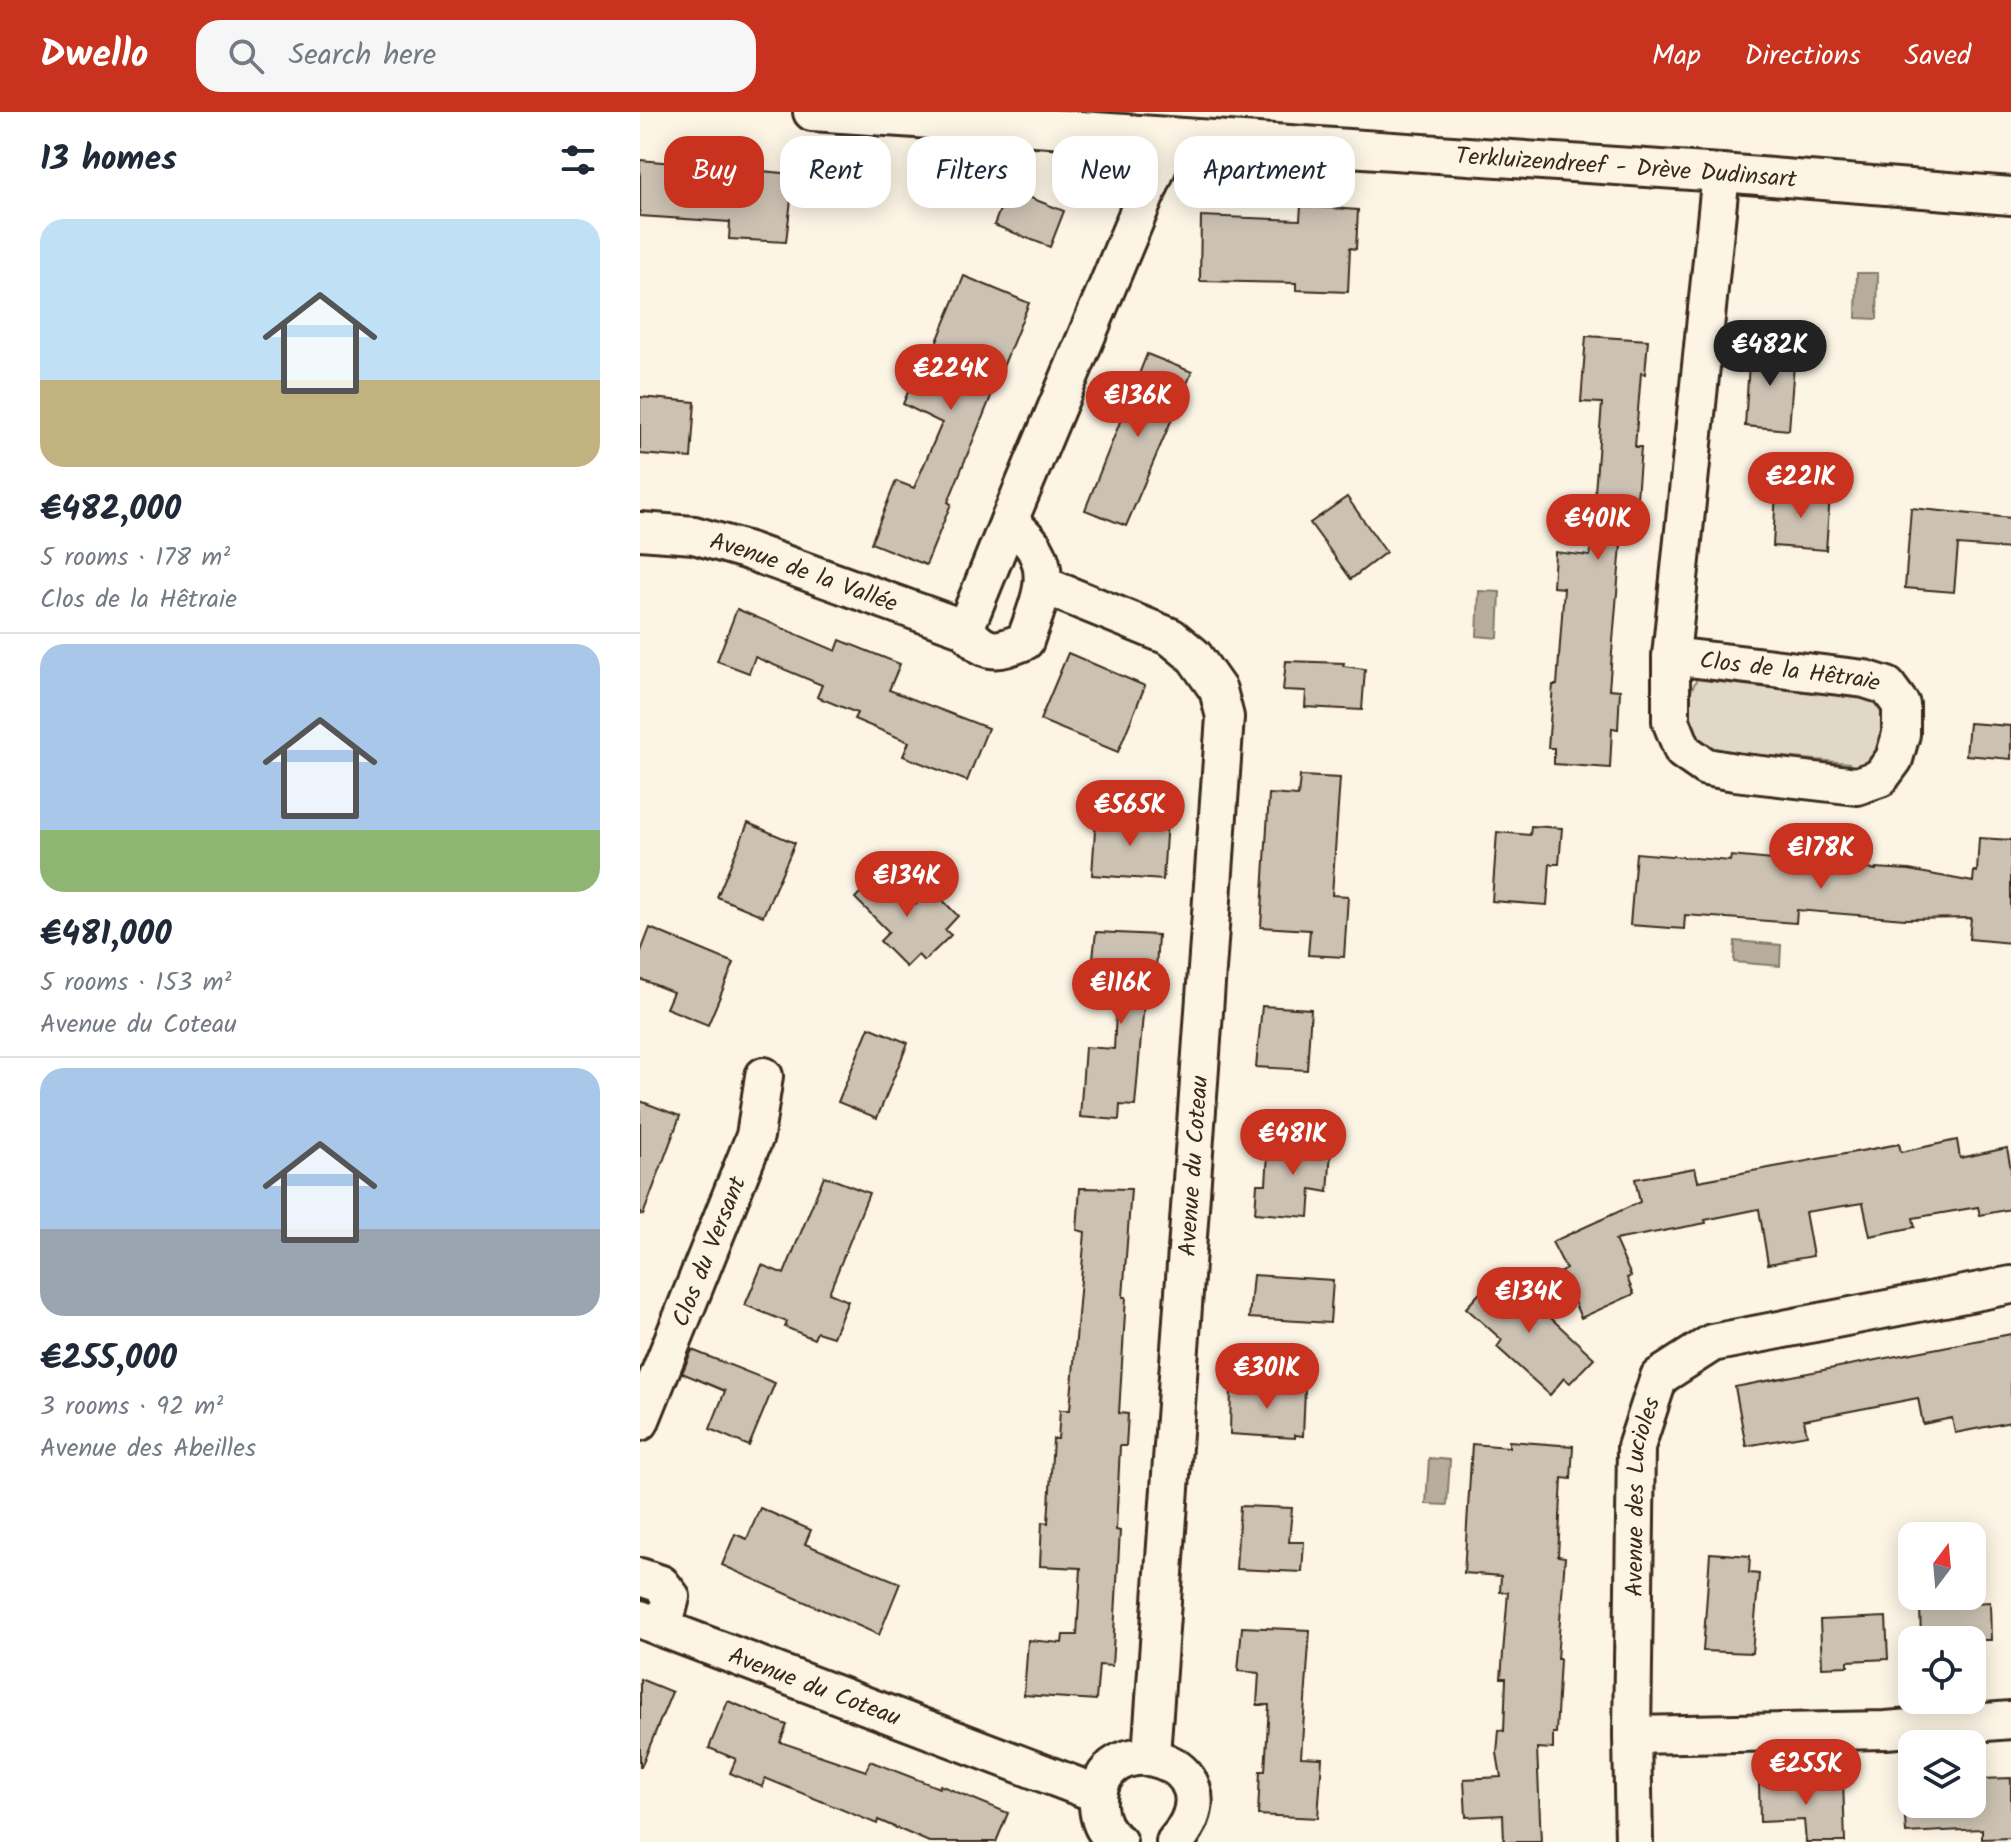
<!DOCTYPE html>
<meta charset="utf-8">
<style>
body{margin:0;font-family:Kalam,sans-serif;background:#f6f6f7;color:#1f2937;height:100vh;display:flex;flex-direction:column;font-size:30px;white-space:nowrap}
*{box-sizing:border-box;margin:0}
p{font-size:26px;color:#747a83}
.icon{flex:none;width:44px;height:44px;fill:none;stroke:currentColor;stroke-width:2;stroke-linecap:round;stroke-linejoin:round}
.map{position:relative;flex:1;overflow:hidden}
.side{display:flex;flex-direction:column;background:#fff;width:640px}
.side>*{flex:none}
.hud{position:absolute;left:24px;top:24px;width:760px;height:72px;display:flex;gap:16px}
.needle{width:52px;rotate:16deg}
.controls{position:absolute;left:1258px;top:1410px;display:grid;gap:16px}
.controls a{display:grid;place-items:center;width:88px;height:88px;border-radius:16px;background:#fff;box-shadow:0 4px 20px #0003;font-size:40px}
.price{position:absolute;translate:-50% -68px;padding:0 18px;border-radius:28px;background:#c8321e;color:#fff;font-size:26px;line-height:52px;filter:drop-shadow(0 2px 4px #0008)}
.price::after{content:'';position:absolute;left:50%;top:48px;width:24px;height:18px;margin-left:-12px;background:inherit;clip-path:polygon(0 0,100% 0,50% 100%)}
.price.on{background:#222;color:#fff}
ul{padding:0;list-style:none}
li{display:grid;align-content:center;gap:16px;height:424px;padding:0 40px}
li+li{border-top:2px solid #e0e1e3}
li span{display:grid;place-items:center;height:248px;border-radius:24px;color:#555}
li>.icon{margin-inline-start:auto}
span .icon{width:144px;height:144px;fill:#fffc;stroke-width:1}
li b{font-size:34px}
h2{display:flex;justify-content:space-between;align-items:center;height:96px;padding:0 40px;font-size:34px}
.pill{padding:0 28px;border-radius:24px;background:#fff;box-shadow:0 4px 20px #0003;font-size:28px;line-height:72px}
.pill.on{background:#c8321e;color:#fff}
header{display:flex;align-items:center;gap:48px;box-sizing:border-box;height:112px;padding:0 40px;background:#c8321e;color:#fff}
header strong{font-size:38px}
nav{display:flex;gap:44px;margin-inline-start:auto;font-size:28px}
.search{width:560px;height:72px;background:#f6f6f7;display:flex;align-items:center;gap:20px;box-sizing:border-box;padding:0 28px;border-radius:24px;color:#747a83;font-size:30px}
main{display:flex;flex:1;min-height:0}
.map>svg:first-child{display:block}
.green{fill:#e0d8c8;stroke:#8e8173;stroke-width:2}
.water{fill:#b7ad9e;stroke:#85796b;stroke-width:2}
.building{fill:#ccc2b3;stroke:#3b2a1e;stroke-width:2}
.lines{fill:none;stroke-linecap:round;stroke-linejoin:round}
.street-casing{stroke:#3b2a1e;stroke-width:42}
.street{stroke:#fcf5e5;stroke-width:36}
.labels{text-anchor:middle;stroke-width:6;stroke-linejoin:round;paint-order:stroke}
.street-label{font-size:24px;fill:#3b2a1e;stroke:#fcf5e5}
</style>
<header>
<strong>Dwello</strong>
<div class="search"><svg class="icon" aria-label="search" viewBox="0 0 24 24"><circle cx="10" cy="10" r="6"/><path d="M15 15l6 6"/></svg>Search here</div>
<nav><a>Map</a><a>Directions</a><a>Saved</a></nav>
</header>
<main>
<section class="side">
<h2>13 homes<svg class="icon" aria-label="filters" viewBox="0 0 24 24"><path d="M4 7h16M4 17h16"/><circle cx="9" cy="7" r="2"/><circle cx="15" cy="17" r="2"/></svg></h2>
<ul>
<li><span style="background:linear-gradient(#bfe0f5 65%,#c2b280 0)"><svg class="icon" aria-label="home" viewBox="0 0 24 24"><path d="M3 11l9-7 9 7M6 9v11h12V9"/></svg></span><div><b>€482,000</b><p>5 rooms · 178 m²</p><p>Clos de la Hêtraie</p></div></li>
<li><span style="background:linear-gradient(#a9c7e8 75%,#8fb573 0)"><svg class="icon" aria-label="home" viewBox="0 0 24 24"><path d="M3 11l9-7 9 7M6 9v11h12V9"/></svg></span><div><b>€481,000</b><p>5 rooms · 153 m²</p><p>Avenue du Coteau</p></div></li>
<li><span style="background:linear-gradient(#a9c7e8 65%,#9aa5b1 0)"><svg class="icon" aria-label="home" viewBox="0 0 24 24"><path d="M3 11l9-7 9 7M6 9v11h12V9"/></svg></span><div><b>€255,000</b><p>3 rooms · 92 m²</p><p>Avenue des Abeilles</p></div></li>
</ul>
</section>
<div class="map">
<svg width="1371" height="1730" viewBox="0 0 1371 1730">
<rect width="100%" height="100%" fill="#fcf5e5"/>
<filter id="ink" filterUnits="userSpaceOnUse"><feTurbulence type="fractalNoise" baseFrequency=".0125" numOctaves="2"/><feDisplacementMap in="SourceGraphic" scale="16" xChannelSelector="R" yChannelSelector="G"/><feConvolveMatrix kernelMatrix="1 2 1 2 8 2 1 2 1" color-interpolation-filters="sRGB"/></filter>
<g filter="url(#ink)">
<!-- green -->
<path class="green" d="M 1058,564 L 1217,575 L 1249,598 L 1246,641 L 1211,663 L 1209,651 L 1110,642 L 1106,653 L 1088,648 L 1054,627 L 1045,592 Z"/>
<!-- water -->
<g class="water">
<path d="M 1217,161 L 1238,161 L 1237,207 L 1216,206 Z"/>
<path d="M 839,479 L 860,480 L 858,526 L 837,524 Z"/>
<path d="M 1095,829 L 1141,833 L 1140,854 L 1094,850 Z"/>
<path d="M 789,1346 L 810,1348 L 807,1393 L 786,1392 Z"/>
</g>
<!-- building -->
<g class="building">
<path d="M 0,48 L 154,62 L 146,130 L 89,127 L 90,110 L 0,104 Z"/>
<path d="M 368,77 L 424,99 L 410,135 L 354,113 Z"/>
<path d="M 661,94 L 718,98 L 716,137 L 710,136 L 708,180 L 656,178 L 656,171 L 560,169 L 561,104 L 660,108 Z"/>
<path d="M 324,164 L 389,191 L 308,390 L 311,392 L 286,453 L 231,431 L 256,369 L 274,376 L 302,311 L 263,292 L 277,258 L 284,261 Z"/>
<path d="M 946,224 L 1008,228 L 1005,262 L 1001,261 L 995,335 L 1001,335 L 996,398 L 984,397 L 969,577 L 980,578 L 978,617 L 972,616 L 970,656 L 914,652 L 914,636 L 908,636 L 913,573 L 917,573 L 924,476 L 913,475 L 915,440 L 950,444 L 962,291 L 941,290 Z"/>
<path d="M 1110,235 L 1155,239 L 1149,318 L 1105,314 Z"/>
<path d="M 507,242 L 552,260 L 486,414 L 445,398 Z"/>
<path d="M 0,285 L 55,290 L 51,346 L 0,342 Z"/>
<path d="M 1136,378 L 1190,382 L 1186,438 L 1133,434 Z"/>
<path d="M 707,385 L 746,440 L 711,467 L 670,411 Z"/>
<path d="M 1271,396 L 1371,406 L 1371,437 L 1318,433 L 1314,480 L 1265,476 Z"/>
<path d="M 97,497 L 196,539 L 200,528 L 260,552 L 249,578 L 348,616 L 327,669 L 263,644 L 269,630 L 214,607 L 217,601 L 177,585 L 182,573 L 115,545 L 109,561 L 77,549 Z"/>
<path d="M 428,541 L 505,574 L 478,640 L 400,608 Z"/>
<path d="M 646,549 L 704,551 L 703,554 L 725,557 L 722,598 L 665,595 L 666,579 L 643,578 Z"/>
<path d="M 1329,611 L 1371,614 L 1371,647 L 1326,643 Z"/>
<path d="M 660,664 L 700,666 L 692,783 L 708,784 L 704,845 L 668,843 L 670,818 L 621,815 L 629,682 L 658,684 Z"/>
<path d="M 456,703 L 527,708 L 523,768 L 452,763 Z"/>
<path d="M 108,711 L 155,731 L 123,804 L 77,785 Z"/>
<path d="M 891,714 L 922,716 L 919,752 L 910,752 L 907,793 L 852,789 L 857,720 L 890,723 Z"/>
<path d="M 1339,726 L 1371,728 L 1371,831 L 1329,827 L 1331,806 L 1265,807 L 1157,798 L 1156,811 L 1045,803 L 1044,817 L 990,813 L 996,741 L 1090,749 L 1091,744 L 1236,758 L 1236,756 L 1269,758 L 1333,770 L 1334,759 L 1337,760 Z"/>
<path d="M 243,758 L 276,792 L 291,776 L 318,804 L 305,818 L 311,823 L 284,849 L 278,843 L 266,855 L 240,829 L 249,820 L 215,786 Z"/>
<path d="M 10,816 L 94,851 L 68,913 L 26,896 L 33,880 L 0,867 L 0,842 Z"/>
<path d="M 456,820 L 518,823 L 514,891 L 504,891 L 495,994 L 480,993 L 479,1008 L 440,1005 L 445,935 L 474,937 L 479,848 L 453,846 Z"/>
<path d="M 622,894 L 671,897 L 667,958 L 616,955 Z"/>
<path d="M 229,915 L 268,931 L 237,1006 L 198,990 Z"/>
<path d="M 0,989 L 40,1004 L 3,1103 L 0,1102 Z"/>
<path d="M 629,1025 L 684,1029 L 684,1037 L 691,1039 L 688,1080 L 671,1077 L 669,1105 L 615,1101 L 617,1072 L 626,1072 Z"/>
<path d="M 1317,1028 L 1320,1046 L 1367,1036 L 1371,1057 L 1371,1097 L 1340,1103 L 1338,1095 L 1273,1106 L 1275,1115 L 1230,1124 L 1223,1091 L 1165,1100 L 1173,1144 L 1128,1152 L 1119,1097 L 1065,1108 L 1066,1111 L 975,1128 L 991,1164 L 987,1166 L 994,1182 L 941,1206 L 921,1160 L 926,1157 L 912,1130 L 1000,1090 L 995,1067 L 1055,1056 L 1058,1069 L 1259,1032 L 1261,1040 Z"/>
<path d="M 184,1064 L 229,1081 L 189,1181 L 208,1189 L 193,1225 L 177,1220 L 174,1227 L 145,1215 L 147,1210 L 105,1193 L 122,1153 L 144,1162 Z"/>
<path d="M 440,1076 L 491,1077 L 483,1185 L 486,1185 L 479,1301 L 488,1302 L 486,1334 L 480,1334 L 476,1418 L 480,1419 L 472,1554 L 459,1553 L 456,1588 L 384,1583 L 388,1528 L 422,1531 L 423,1523 L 437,1523 L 441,1456 L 400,1454 L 402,1410 L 408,1411 L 413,1327 L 418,1327 L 420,1298 L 430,1298 L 445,1120 L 437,1118 Z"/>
<path d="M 860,1159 L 954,1246 L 930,1271 L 924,1266 L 910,1283 L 857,1235 L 862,1228 L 826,1196 Z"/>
<path d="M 613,1163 L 693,1168 L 690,1211 L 609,1206 Z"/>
<path d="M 1371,1222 L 1371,1310 L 1315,1321 L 1312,1306 L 1283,1312 L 1278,1286 L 1164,1308 L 1167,1323 L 1106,1334 L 1095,1275 Z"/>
<path d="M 52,1238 L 135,1271 L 109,1334 L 70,1317 L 85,1279 L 42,1261 Z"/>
<path d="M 591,1272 L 665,1277 L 663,1324 L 655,1323 L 655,1326 L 590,1322 Z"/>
<path d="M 869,1329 L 933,1334 L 931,1367 L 922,1366 L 918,1444 L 925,1445 L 917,1547 L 920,1547 L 916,1621 L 913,1621 L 913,1637 L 897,1636 L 901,1730 L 864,1730 L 863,1703 L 826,1705 L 824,1667 L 861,1665 L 857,1641 L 859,1618 L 864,1619 L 866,1566 L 861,1566 L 868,1480 L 860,1480 L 861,1464 L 824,1461 L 832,1332 L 869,1335 Z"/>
<path d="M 600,1394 L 652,1396 L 649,1430 L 664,1430 L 662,1460 L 596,1457 Z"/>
<path d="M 120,1396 L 171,1418 L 165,1432 L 260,1471 L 239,1523 L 82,1453 L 95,1422 L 107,1427 Z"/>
<path d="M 1070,1441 L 1110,1444 L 1109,1461 L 1119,1462 L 1112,1541 L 1063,1539 Z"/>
<path d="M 1350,1490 L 1351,1528 L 1281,1528 L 1280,1494 Z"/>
<path d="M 1246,1505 L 1248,1547 L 1208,1549 L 1208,1554 L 1182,1555 L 1180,1508 Z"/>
<path d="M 602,1515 L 670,1518 L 661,1645 L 682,1646 L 678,1706 L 618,1703 L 620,1659 L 625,1659 L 629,1593 L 617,1593 L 619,1561 L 598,1559 Z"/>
<path d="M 0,1567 L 32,1580 L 1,1655 L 0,1655 Z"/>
<path d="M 88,1589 L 147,1613 L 140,1630 L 226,1659 L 230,1649 L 299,1676 L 300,1673 L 368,1701 L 356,1730 L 289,1730 L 238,1708 L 237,1712 L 125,1666 L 122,1675 L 90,1661 L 96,1647 L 69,1636 Z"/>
<path d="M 1371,1666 L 1371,1726 L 1342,1727 L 1342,1717 L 1266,1721 L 1264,1692 L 1341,1692 L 1340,1667 Z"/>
<path d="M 1203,1668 L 1205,1730 L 1166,1730 L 1164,1708 L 1120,1710 L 1119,1670 Z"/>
</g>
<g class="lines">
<!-- street casing -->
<g class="street-casing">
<g id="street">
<path id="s1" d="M 172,0 L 1081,61 L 1371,84"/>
<path d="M 369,409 L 530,25"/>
<path d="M 369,409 C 377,417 389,426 395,437 C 413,467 395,499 385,529 C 356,541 346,543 325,517 Z"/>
<path id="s2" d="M 0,419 L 54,423 L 106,438 L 325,517"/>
<path d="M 403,473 L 531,525 L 554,544 L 578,578 L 585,605 L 511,1643"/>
<path id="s3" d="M 1031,544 L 1225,567 L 1247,574 L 1261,593 L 1261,622 L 1254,647 L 1240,666 L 1217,674 L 1095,660 L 1066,655 L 1043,639 L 1031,609 L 1031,544 L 1081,61"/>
<path id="s4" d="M 0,1310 L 115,1024 L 124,964"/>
<path d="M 0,1465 L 21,1472 L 31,1485 L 26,1505 L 27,1518 L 0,1507"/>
<path id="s5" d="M 27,1518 L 458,1682"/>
<path d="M 992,1623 L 1246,1618 L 1371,1608"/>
<path d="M 478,1730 C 465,1722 459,1709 458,1694 C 454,1606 605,1648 535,1730"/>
<path id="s6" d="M 994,1730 L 992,1623 L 996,1335 L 1019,1265 L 1072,1231 L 1371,1173"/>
</g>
</g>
<!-- street -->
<use href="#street" class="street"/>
</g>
</g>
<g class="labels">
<!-- street labels -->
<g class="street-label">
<text dy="8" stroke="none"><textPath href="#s1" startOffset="816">Terkluizendreef - Drève Dudinsart</textPath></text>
<text dy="8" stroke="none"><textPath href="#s2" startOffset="170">Avenue de la Vallée</textPath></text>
<text dy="8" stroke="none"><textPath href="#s3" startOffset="120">Clos de la Hêtraie</textPath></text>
<text transform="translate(553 1054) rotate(-86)" y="8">Avenue du Coteau</text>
<text dy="8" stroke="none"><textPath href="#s4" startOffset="184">Clos du Versant</textPath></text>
<text dy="8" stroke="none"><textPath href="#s6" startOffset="346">Avenue des Lucioles</textPath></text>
<text dy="8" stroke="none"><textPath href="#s5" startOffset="158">Avenue du Coteau</textPath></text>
</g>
</g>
</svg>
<div class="controls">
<a><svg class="needle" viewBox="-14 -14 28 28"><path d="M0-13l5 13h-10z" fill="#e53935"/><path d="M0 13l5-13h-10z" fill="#747a83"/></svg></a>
<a><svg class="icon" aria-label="locate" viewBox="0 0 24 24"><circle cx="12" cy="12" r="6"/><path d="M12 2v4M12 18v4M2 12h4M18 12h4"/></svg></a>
<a><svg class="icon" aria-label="layers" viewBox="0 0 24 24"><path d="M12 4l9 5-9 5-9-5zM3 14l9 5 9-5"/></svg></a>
</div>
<b class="price on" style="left:1130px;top:276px">€482K</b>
<b class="price" style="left:311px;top:300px">€224K</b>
<b class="price" style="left:498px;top:327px">€136K</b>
<b class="price" style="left:1161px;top:408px">€221K</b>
<b class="price" style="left:958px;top:450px">€401K</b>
<b class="price" style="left:490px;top:736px">€565K</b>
<b class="price" style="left:1181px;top:779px">€178K</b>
<b class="price" style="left:267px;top:807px">€134K</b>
<b class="price" style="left:481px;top:914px">€116K</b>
<b class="price" style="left:653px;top:1065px">€481K</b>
<b class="price" style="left:889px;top:1223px">€134K</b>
<b class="price" style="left:627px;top:1299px">€301K</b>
<b class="price" style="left:1166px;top:1695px">€255K</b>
<div class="hud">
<a class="pill on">Buy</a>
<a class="pill">Rent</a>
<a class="pill">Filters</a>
<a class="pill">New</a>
<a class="pill">Apartment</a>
</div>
</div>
</main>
